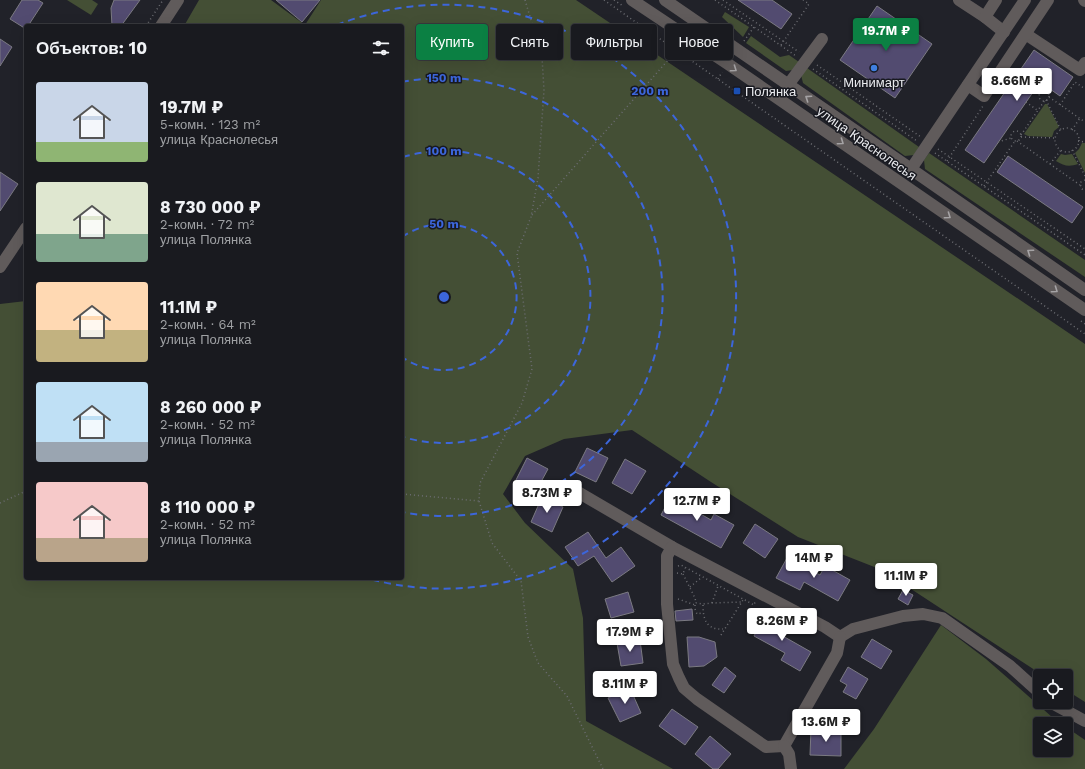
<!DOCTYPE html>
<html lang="ru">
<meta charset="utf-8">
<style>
body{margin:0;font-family:"Work Sans",sans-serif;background:#26272c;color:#f1f3f6;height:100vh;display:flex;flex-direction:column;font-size:15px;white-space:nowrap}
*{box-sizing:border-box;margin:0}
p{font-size:13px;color:#9fa1a4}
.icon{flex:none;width:22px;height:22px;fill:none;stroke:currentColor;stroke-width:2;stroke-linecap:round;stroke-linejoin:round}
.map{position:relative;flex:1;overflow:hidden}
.side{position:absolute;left:24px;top:24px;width:380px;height:556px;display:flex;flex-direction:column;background:#191a1f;border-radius:4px;box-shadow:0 4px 16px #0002,0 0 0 1px #37383d}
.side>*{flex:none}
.hud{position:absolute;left:416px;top:24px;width:380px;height:36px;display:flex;gap:8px}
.controls{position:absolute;left:1033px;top:669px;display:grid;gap:8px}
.controls a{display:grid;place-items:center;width:40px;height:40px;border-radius:4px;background:#191a1f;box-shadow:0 4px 16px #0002,0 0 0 1px #37383d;font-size:20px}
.price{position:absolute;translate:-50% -34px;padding:0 9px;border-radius:4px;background:#fff;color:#222;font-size:13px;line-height:26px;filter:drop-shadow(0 1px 2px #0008)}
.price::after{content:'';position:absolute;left:50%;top:24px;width:12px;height:9px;margin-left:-6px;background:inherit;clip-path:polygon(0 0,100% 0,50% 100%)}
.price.on{background:#0b8043;color:#fff}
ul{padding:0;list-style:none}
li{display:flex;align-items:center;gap:12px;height:100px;padding:0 12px}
li span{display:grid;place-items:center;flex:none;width:112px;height:80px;border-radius:4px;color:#555}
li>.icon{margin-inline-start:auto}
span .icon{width:48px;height:48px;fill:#fffc;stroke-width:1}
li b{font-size:17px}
h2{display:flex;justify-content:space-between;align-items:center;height:48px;padding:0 12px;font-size:17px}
.tag{padding:0 14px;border-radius:4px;background:#191a1f;box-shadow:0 4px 16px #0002,0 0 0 1px #37383d;font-size:14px;line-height:36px}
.tag.on{background:#0b8043;color:#fff}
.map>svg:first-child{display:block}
.green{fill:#444f35}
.building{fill:#524b70;stroke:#7b7a82}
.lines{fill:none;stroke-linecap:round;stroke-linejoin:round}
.path{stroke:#6c6d72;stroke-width:1.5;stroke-dasharray:1 3;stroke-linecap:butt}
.minor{stroke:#605b5b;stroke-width:12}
.oneway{stroke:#a5a3a5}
.ring{fill:none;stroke:#3c66db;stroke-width:2;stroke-dasharray:7 5}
.shop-dot{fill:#3f7fe0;stroke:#181920;stroke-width:1.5}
.transit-dot{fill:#1a4fb4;stroke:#181920;stroke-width:1.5}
.labels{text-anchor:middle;stroke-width:3;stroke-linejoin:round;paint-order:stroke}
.poi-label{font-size:13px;fill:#eaebef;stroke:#181920}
.street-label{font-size:13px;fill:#eaebef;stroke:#181920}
.centre{fill:#3c66db;stroke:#181920;stroke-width:2}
.ring-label{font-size:12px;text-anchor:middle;font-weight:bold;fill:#3c66db;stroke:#181920;stroke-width:3;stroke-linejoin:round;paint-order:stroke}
</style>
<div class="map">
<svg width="1085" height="769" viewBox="0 0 1085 769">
<rect width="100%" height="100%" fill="#212229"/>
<!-- green -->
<g class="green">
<path d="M 67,0 L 92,0 L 98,4 L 91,15 Z"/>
<path d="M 199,0 L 271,0 L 305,25 L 321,0 L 576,0 L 1085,344 L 1085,702 L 1066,690 L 1066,676 L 1044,676 L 882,570 L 798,537 L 711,482 L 632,430 L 564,439 L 525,456 L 503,494 L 525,523 L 573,569 L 583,618 L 586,721 L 673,769 L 0,769 L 0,304 L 26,301 L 26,578 L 402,578 L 402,26 L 184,26 Z"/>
<path d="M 725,12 L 749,27 L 743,37 L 722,17 Z"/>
<path d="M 751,36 L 780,57 L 789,55 L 799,62 L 793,70 L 786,71 L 746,43 Z"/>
<path d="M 807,68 L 919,147 L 914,155 L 905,156 L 803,83 L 801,75 Z"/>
<path d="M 1045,104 L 1047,104 L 1059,127 L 1054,131 L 1052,137 L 1028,136 L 1024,134 Z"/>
<path d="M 1082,143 L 1085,143 L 1085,173 L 1075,153 L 1079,149 Z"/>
<path d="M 929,153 L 1085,260 L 1085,277 L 925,169 L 924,160 Z"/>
<path d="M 1061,154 L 1065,155 L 1072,154 L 1078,164 C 1069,167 1064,166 1056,161 Z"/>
<path d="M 941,625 L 986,659 L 1052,717 L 1062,724 L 1040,724 L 1040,750 L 1066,750 L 1066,727 L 1085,740 L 1085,769 L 844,769 L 874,729 Z"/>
</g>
<!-- building -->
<g class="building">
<path d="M 22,0 L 38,0 L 43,3 L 28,26 L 26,26 L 26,29 L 10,19 Z"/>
<path d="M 114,0 L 140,0 L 121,26 L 112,26 L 111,8 Z"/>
<path d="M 276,0 L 320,0 L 302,22 Z"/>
<path d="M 738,0 L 772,0 L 792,14 L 781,29 Z"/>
<path d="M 877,6 L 932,44 L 895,98 L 840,60 Z"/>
<path d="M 0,39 L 12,47 L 0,66 Z"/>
<path d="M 1034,50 L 1073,77 L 1060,96 L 1040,82 L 984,163 L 965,150 Z"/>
<path d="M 1008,156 L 1083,207 L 1072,223 L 997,172 Z"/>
<path d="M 0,172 L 18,184 L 0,211 Z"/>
<path d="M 587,448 L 608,458 L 596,482 L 575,472 Z"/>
<path d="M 527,458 L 548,469 L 535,493 L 515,482 Z"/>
<path d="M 625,459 L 646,471 L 632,494 L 612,483 Z"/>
<path d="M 672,494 L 693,506 L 692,509 L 711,520 L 714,514 L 734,525 L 721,548 L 661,515 Z"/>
<path d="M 542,497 L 563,507 L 552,532 L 531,522 Z"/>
<path d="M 755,524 L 778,539 L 765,558 L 743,543 Z"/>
<path d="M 588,532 L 606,558 L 621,547 L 635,566 L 612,582 L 594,556 L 578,566 L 565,547 Z"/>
<path d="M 787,558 L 820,575 L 825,566 L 850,580 L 838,601 L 804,582 L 800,590 L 776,578 Z"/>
<path d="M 903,590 L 913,595 L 908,605 L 898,599 Z"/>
<path d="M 628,592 L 634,612 L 611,618 L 605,599 Z"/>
<path d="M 692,609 L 693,620 L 676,621 L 675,611 Z"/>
<path d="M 766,613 L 787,624 L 781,635 L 811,652 L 800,671 L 781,660 L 785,653 L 754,636 Z"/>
<path d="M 687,637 L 699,637 L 715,642 L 717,657 L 704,666 L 689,667 Z"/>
<path d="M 872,639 L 892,651 L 881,669 L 861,657 Z"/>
<path d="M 640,640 L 643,663 L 621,666 L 617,643 Z"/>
<path d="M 725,667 L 736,676 L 724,693 L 712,685 Z"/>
<path d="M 848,667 L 868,679 L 856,699 L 843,692 L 847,685 L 840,681 Z"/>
<path d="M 630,688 L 641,713 L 620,722 L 608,698 Z"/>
<path d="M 672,709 L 698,727 L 685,745 L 659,726 Z"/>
<path d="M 811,729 L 841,730 L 841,756 L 810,755 Z"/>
<path d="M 710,736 L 731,754 L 718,769 L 713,769 L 695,754 Z"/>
</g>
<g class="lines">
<!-- path -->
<g class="path">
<path d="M 525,0 L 542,57 L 544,90 L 538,178 L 531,217 L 517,253 L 532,369 L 522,403 L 480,483 L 479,501 L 492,543 L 521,581 L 528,637 L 538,663 L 567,696 L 603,769"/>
<path d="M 604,0 L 1085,334"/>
<path d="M 614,0 L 623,6"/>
<path d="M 715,0 L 796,56"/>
<path d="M 723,0 L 799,52"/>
<path d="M 146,26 L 163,0"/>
<path d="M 744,41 L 754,27"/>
<path d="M 781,45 L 809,4 L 803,0"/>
<path d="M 817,65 L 921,137"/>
<path d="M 813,69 L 917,141"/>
<path d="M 718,79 L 722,72"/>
<path d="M 1040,82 L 1043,91"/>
<circle cx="1044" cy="96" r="5"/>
<path d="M 1049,97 L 1085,122"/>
<path d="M 1046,100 L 1061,130"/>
<path d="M 1026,102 L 1037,110"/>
<path d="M 1060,105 L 1075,82 L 1085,89"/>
<circle cx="1067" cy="140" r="12"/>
<path d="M 1072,130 L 1080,118"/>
<circle cx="1016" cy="136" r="5"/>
<path d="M 1021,135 L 1045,100"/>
<path d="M 1021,137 L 1055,138"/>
<path d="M 1017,141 L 1080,185"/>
<path d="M 1078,141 L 1085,142"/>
<path d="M 998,142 L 1011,138"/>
<path d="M 938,149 L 1085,249"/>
<path d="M 1072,150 L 1085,176"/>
<path d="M 935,153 L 1085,255"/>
<path d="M 947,161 L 983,106"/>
<path d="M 1050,164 L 1061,150"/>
<path d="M 1085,180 L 1081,182 L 1080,184 L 1082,189 L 1085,190"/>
<path d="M 984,186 L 1015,141"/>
<path d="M 532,215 L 676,51"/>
<path d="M 1081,321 L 1085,324"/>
<path d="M 402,494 L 479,501"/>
<path d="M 0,503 L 26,491"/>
<path d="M 678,566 L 681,565 L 754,605 L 755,602"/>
<path d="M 677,573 L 683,574 L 685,568"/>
<path d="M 683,574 L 695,598 L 696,603"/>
<path d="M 690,587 L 702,577"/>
<path d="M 678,599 L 695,605 L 696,603 L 703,604 L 712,603 L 742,602"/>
<path d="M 712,603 L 718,586"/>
<path d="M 695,605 L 695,609 L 697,614 L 702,613"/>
<path d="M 703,605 C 703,619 706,630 723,629"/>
<path d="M 721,635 L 743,600"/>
</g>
<!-- minor -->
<g class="minor">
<path d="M 632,0 L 728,64 L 1085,310"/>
<path d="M 665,0 L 911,169 L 1085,290"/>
<path d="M 959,0 L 985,17"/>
<path d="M 996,0 L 985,17 L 1004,32"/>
<path d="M 1084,0 L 1085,1"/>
<path d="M 161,26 L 178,0"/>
<path d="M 1030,37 L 1080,70 L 1085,63"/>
<path d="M 788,85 L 822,39"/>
<path d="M 968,85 L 984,96 L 1048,0"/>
<path d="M 911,169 L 1025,0"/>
<path d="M 0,267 L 26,228"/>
<path d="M 563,488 L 576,491 L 672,547 L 825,627 L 840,637 L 853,629 L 903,616 L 923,614 L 942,618 L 1010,666 L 1040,693"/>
<path d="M 672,547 L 667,556 L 667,604 L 673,664 L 679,678 L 684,688 L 697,699 L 766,747 L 784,746"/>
<path d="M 1050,702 L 1085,721"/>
<path d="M 784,746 L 837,653 L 840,637"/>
<path d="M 784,746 L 789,754 L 791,769"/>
</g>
</g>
<!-- one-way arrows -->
<defs><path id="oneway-chevron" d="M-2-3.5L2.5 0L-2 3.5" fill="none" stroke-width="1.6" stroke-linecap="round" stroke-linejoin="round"/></defs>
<g class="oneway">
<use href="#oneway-chevron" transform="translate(734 69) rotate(35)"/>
<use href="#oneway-chevron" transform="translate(808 98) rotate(-146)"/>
<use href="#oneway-chevron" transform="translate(841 142) rotate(35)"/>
<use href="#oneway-chevron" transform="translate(948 216) rotate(35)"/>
<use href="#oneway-chevron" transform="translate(1030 252) rotate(-145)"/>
<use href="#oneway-chevron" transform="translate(1055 290) rotate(35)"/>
</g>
<!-- distance rings -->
<g class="ring">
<path d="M402 237A73 73 0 1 1 402 357"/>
<path d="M403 157A146 146 0 1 1 403 437"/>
<path d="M402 82A219 219 0 1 1 402 512"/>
<path d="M337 25A292 292 0 1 1 366 578"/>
</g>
<!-- markers -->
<circle class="shop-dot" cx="874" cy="68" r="4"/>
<rect class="transit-dot" x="733" y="87" width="8" height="8" rx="2"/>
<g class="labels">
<!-- poi labels -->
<g class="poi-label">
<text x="874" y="87">Минимарт</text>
<text x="745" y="96" text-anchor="start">Полянка</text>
</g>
<!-- street labels -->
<g class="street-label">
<text transform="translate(867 143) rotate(35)" y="5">улица Краснолесья</text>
</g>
</g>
<circle cx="444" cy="297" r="6" class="centre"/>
<g class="ring-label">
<text x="444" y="82">150 m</text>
<text x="650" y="95">200 m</text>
<text x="444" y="155">100 m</text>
<text x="444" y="228">50 m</text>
</g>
</svg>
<div class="controls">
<a><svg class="icon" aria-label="locate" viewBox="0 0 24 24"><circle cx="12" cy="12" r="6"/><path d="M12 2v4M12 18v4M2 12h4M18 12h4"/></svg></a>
<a><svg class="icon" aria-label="layers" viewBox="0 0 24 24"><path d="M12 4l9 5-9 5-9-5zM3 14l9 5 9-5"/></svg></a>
</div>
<b class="price on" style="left:886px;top:52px">19.7M ₽</b>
<b class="price" style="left:1017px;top:102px">8.66M ₽</b>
<b class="price" style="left:547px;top:514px">8.73M ₽</b>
<b class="price" style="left:697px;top:522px">12.7M ₽</b>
<b class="price" style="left:814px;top:579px">14M ₽</b>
<b class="price" style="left:906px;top:597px">11.1M ₽</b>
<b class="price" style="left:782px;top:642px">8.26M ₽</b>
<b class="price" style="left:630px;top:653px">17.9M ₽</b>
<b class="price" style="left:625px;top:705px">8.11M ₽</b>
<b class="price" style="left:826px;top:743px">13.6M ₽</b>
<div class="hud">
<a class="tag on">Купить</a>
<a class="tag">Снять</a>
<a class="tag">Фильтры</a>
<a class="tag">Новое</a>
</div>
<section class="side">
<h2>Объектов: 10<svg class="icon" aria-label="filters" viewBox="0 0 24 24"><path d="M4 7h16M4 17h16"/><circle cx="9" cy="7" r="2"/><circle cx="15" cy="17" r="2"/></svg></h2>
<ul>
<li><span style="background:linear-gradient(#c9d6e8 75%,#8fb573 0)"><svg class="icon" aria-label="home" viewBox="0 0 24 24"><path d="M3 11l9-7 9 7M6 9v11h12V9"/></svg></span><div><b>19.7M ₽</b><p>5-комн. · 123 m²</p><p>улица Краснолесья</p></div></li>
<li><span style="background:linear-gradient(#dfe7d0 65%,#7fa58c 0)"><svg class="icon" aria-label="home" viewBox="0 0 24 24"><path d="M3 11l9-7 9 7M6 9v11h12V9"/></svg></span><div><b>8 730 000 ₽</b><p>2-комн. · 72 m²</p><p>улица Полянка</p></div></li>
<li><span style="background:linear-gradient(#ffd9b3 60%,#c2b280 0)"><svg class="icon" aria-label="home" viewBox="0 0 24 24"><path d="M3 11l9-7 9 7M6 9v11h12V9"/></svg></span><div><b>11.1M ₽</b><p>2-комн. · 64 m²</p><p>улица Полянка</p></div></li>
<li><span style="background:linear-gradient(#bfe0f5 75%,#9aa5b1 0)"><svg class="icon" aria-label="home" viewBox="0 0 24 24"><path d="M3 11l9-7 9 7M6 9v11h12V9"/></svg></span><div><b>8 260 000 ₽</b><p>2-комн. · 52 m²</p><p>улица Полянка</p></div></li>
<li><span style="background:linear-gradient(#f6c9c9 70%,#b9a48a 0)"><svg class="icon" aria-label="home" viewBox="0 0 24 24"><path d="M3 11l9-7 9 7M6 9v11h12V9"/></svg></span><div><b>8 110 000 ₽</b><p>2-комн. · 52 m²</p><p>улица Полянка</p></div></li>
</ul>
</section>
</div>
